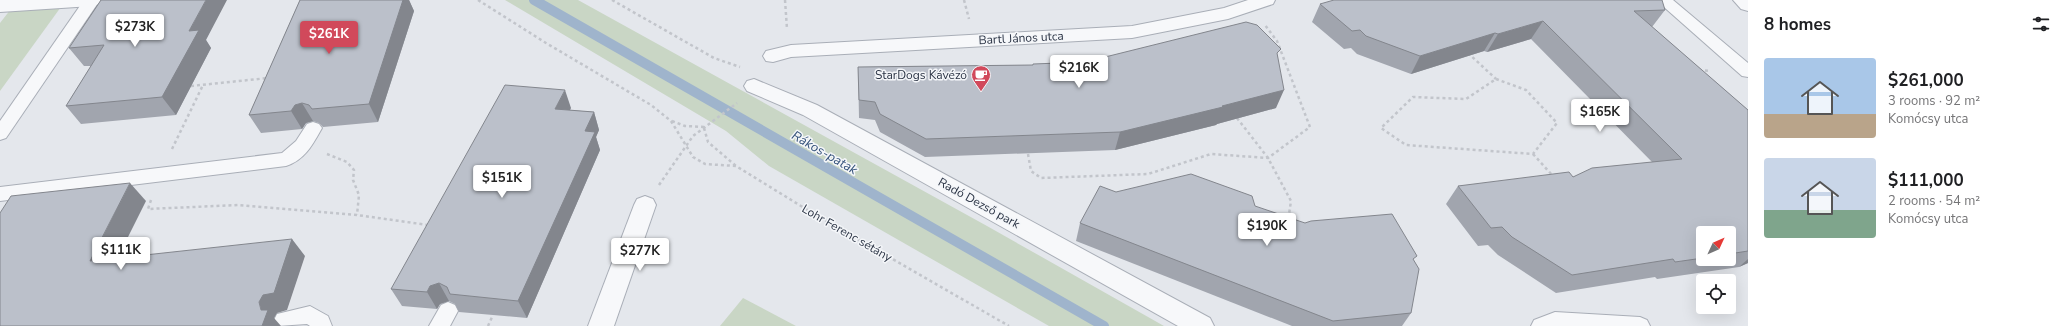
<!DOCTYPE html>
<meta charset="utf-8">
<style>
body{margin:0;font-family:"Nunito Sans",sans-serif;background:#f6f6f6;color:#202124;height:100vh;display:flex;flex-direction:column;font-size:15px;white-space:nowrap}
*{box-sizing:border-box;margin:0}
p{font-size:13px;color:#757577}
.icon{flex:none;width:22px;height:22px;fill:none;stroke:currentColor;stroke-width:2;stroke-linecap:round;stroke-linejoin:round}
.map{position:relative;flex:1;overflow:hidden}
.details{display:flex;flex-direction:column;background:#fff;width:320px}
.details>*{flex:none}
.needle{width:26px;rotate:46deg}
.controls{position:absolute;left:1696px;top:226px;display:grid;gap:8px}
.controls a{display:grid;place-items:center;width:40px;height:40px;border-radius:4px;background:#fff;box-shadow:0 4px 16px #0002;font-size:20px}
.price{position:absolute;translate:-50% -34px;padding:0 9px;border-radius:4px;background:#fff;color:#222;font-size:13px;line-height:26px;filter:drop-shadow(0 1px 2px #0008)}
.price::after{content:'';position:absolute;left:50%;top:24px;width:12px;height:9px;margin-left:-6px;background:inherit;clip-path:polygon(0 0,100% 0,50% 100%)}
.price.current{background:#d1495b;color:#fff}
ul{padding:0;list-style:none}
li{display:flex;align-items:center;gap:12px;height:100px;padding:0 16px}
li span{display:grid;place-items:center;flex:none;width:112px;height:80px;border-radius:4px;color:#555}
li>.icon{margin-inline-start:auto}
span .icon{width:48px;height:48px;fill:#fffc;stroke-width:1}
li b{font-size:17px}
h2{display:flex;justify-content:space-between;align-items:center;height:48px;padding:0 16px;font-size:17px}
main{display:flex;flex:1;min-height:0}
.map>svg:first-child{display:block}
.green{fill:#c9d6c5}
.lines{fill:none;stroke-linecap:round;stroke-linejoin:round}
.stream{stroke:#9fb4cc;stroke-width:10}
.service-casing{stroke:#a9aeb7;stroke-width:2}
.pedestrian-casing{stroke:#a9aeb7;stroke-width:2}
.minor-casing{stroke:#a9aeb7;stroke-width:2}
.tertiary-casing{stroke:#a9aeb7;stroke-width:2}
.path{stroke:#c2c5cb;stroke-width:2.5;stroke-dasharray:3 3;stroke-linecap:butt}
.service{fill:#f7f8fa;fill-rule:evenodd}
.pedestrian{fill:#f7f8fa;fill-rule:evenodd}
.minor{fill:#f7f8fa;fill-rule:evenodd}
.tertiary{fill:#f7f8fa;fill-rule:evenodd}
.wall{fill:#a1a5ae;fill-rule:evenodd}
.shaded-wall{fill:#83868d}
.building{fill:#bbc0ca;stroke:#83868d}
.labels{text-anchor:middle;stroke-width:3;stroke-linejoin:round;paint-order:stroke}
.street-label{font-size:12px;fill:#2b3445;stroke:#f4f6f9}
.poi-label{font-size:12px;fill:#2b3445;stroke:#f4f6f9;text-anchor:end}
.water-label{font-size:13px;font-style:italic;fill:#34527a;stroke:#f4f6f9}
</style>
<main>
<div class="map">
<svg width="1748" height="326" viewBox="0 0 1748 326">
<rect width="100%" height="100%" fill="#e4e7ec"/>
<!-- green -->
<g class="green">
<path d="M 18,0 L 66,0 L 0,91 L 0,23 Z"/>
<path d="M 505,0 L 578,0 L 987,226 L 1164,326 L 1049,326 L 769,166 L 726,131 Z"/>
<path d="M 743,298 L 796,326 L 720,326 Z"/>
</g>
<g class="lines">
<!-- stream -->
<path class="stream" d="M 534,0 L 1104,326"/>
<!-- service casing -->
<g class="service-casing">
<g id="service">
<path d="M 84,0 L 100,0 L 6,138 L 0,140 L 0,121 Z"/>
<path d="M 1656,0 L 1673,0 L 1748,63 L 1748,77 L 1742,76 Z"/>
<path d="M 313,122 L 319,124 L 322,128 C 313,144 305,160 286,166 L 0,201 L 0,187 L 282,153 L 296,141 L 307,124 Z"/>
<path d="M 448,302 L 455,305 L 458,311 L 450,326 L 429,326 L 441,305 Z"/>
<path d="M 310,306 L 328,316 L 332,326 L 310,326 L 307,324 L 277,326 L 274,320 L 277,314 Z"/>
<path d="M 1555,312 L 1640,317 L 1647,320 L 1650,326 L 1531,326 L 1534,320 Z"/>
</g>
</g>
<!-- pedestrian casing -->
<g class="pedestrian-casing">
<path id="pedestrian" d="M 754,79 L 817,105 L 1210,318 L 1214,326 L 1178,326 L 803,115 L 747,91 L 744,86 L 747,81 Z"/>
</g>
<!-- minor casing -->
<g class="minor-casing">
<g id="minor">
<path d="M 0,0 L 101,0 L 99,4 L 92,6 L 0,12 Z"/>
<path d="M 1248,0 L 1275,0 L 1273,4 L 1228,19 L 1132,38 L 791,57 L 773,62 L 766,61 L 763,56 L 766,51 L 791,45 L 1132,26 L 1224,8 Z"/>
<path d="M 645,196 L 653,199 L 656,205 L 614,326 L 588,326 L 634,205 L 637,199 Z"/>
</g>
</g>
<!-- tertiary casing -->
<g class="tertiary-casing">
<path id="tertiary" d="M 1733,0 L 1748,0 L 1748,11 L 1741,9 Z"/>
</g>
<!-- path -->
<g class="path">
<path d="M 478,0 L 546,43 L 651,105 L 671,121 L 693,157 L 705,164 L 736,166 L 814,214 L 1009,326"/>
<path d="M 612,0 L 714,58 L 740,67"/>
<path d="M 785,0 L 787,29"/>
<path d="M 964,0 L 969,19"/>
<path d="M 1468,53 L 1496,79"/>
<path d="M 1699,70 L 1710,71"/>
<path d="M 1496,79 L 1526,90 L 1557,123 L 1533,154 L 1406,145 L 1381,128 L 1413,97 L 1466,99 Z"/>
<path d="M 191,86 L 268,78"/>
<path d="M 1237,118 L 1268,158 L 1291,201 L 1288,221"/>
<path d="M 672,121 L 685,126 L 704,127"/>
<path d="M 704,128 L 708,142 L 736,166"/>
<path d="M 172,149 L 203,85"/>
<path d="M 327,154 L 347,162 L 354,170 L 353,180 L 359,195 L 357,215"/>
<path d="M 1028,154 L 1031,171 L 1041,178 L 1148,174 L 1211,154 L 1268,158 L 1310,127 L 1277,41 L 1265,25"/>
<path d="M 1533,154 L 1553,176"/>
<path d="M 659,185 L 693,136 L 737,103"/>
<path d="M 151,200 L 148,209 L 238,205 L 357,215 L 428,225"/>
<path d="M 488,326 L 493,315"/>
</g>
<!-- service -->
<use href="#service" class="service"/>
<!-- pedestrian -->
<use href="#pedestrian" class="pedestrian"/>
<!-- minor -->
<use href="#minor" class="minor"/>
<!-- tertiary -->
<use href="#tertiary" class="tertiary"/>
</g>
<!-- wall -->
<g class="wall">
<path d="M 101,0 L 206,40 L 211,48 L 176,115 L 81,124 L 66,106 L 91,66 L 84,66 L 69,48 Z"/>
<path d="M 300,0 L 409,0 L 414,11 L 378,122 L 323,127 L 319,123 L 313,121 L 306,123 L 302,129 L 261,133 L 249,115 Z"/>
<path d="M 1320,4 L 1665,10 L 1652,27 L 1748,110 L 1748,263 L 1739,267 L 1657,279 L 1655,277 L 1556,293 L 1498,255 L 1488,245 L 1478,246 L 1446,204 L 1458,186 L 1573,177 L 1652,162 L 1531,39 L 1487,52 L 1484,51 L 1411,74 L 1357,54 L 1351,48 L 1344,49 L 1312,22 ZM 1703,233 L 1729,233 L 1729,259 L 1703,259 Z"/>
<path d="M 1278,56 L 1276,108 L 1217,124 L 1216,125 L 1115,150 L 925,157 L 880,132 L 875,120 L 859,118 L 858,67 L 1033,65 L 1085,62 Z"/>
<path d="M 571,108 L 570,110 L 594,112 L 599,130 L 596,137 L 600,150 L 527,318 L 459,312 L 455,304 L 449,301 L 440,304 L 437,309 L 402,306 L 391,289 Z"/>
<path d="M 1116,192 L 1414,261 L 1411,313 L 1402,326 L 1292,326 L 1076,241 L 1080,223 Z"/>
</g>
<!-- shaded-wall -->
<g class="shaded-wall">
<path d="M 206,0 L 227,0 L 206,40 L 211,48 L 176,115 L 162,97 L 189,31 Z"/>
<path d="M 394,0 L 409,0 L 414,11 L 378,122 L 369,104 Z"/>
<path d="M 1543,21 L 1531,39 L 1487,52 L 1498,34 Z"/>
<path d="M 1495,33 L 1484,51 L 1411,74 L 1420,56 Z"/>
<path d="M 565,90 L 571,108 L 561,127 L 555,109 Z"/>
<path d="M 1284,90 L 1276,108 L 1217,124 L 1216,125 L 1115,150 L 1120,132 Z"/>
<path d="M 302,103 L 313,121 L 306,123 L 302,129 L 291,111 L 295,105 Z"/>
<path d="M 594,112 L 599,130 L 596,137 L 600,150 L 527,318 L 518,301 L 585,131 Z"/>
<path d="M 130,183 L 146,201 L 107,279 L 90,261 Z"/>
<path d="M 292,239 L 305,256 L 287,310 L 277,313 L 274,318 L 281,326 L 262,326 L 261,310 L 259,302 Z"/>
<path d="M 1748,259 L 1748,263 L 1739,267 Z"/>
<path d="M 439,283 L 449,301 L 440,304 L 437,309 L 427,292 L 430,286 Z"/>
</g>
<!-- building -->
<g class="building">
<path d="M 101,0 L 206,0 L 189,31 L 199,30 L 162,97 L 66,106 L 104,45 L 69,48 Z"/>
<path d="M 300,0 L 403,0 L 369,104 L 312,109 L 309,105 L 302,103 L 295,105 L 291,111 L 249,115 Z"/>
<path d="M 1334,0 L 1662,0 L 1665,10 L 1634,11 L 1748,110 L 1748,251 L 1729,254 L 1729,233 L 1703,233 L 1703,258 L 1675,262 L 1673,259 L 1572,275 L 1512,237 L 1502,227 L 1491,228 L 1458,186 L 1569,172 L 1573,177 L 1592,168 L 1682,159 L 1543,21 L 1498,34 L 1495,33 L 1420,56 L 1366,36 L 1360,30 L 1352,31 L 1320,4 Z"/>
<path d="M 1246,22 L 1257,25 L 1281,49 L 1277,53 L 1284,90 L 1222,106 L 1223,107 L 1120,132 L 926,139 L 880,114 L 875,102 L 859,100 L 858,67 L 1033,65 L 1033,64 L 1085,62 Z"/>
<path d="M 505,85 L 565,90 L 555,109 L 594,112 L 585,131 L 595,132 L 518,301 L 450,294 L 447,287 L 439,283 L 430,286 L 427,292 L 391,289 Z"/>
<path d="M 1191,174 L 1252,196 L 1255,206 L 1305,223 L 1311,221 L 1392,214 L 1417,256 L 1413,259 L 1419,269 L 1411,313 L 1333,321 L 1080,223 L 1100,186 L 1116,192 Z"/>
<path d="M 130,183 L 90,261 L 292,239 L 274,293 L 263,295 L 259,302 L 261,310 L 268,310 L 262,326 L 0,326 L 0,213 L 11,196 Z"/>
</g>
<!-- icons -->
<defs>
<g id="cafe-pin" transform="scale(1)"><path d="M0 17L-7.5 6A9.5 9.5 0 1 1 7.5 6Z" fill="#d1495b" stroke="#f4f6f9"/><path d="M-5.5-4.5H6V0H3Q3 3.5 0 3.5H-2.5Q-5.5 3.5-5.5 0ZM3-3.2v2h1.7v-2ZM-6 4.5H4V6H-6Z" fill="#fff"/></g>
</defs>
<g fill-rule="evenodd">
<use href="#cafe-pin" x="981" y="75"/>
</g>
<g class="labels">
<!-- street labels -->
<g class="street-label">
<text transform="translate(1021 38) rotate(-3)" y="4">Bartl János utca</text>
<text transform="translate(979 203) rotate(29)" y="4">Radó Dezső park</text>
<text transform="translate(847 233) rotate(30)" y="4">Lohr Ferenc sétány</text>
</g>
<!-- poi labels -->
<g class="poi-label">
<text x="967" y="79">StarDogs Kávézó</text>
</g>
<!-- water labels -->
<g class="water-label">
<text transform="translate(825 152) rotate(30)" y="5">Rákos-patak</text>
</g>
</g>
</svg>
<div class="controls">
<a><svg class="needle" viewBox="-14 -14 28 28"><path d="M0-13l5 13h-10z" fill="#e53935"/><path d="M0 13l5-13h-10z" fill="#757577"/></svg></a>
<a><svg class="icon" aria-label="locate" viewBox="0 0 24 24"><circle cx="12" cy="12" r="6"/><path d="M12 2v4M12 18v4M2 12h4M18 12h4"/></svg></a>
</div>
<b class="price" style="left:135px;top:48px">$273K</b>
<b class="price current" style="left:329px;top:55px">$261K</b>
<b class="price" style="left:1079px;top:89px">$216K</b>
<b class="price" style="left:1600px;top:133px">$165K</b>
<b class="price" style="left:502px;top:199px">$151K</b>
<b class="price" style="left:1267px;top:247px">$190K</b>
<b class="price" style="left:121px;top:271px">$111K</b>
<b class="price" style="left:640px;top:272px">$277K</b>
</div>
<section class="details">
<h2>8 homes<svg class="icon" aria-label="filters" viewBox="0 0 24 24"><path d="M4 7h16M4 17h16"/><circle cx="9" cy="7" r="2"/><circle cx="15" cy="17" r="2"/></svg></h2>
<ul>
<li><span style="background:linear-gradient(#a9c7e8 70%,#b9a48a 0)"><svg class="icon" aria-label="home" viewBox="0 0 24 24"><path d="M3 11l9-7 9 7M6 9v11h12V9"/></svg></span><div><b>$261,000</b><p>3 rooms · 92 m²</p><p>Komócsy utca</p></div></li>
<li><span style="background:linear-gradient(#c9d6e8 65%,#7fa58c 0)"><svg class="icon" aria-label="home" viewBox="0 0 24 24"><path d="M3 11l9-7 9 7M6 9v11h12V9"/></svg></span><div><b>$111,000</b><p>2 rooms · 54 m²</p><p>Komócsy utca</p></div></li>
</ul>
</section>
</main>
